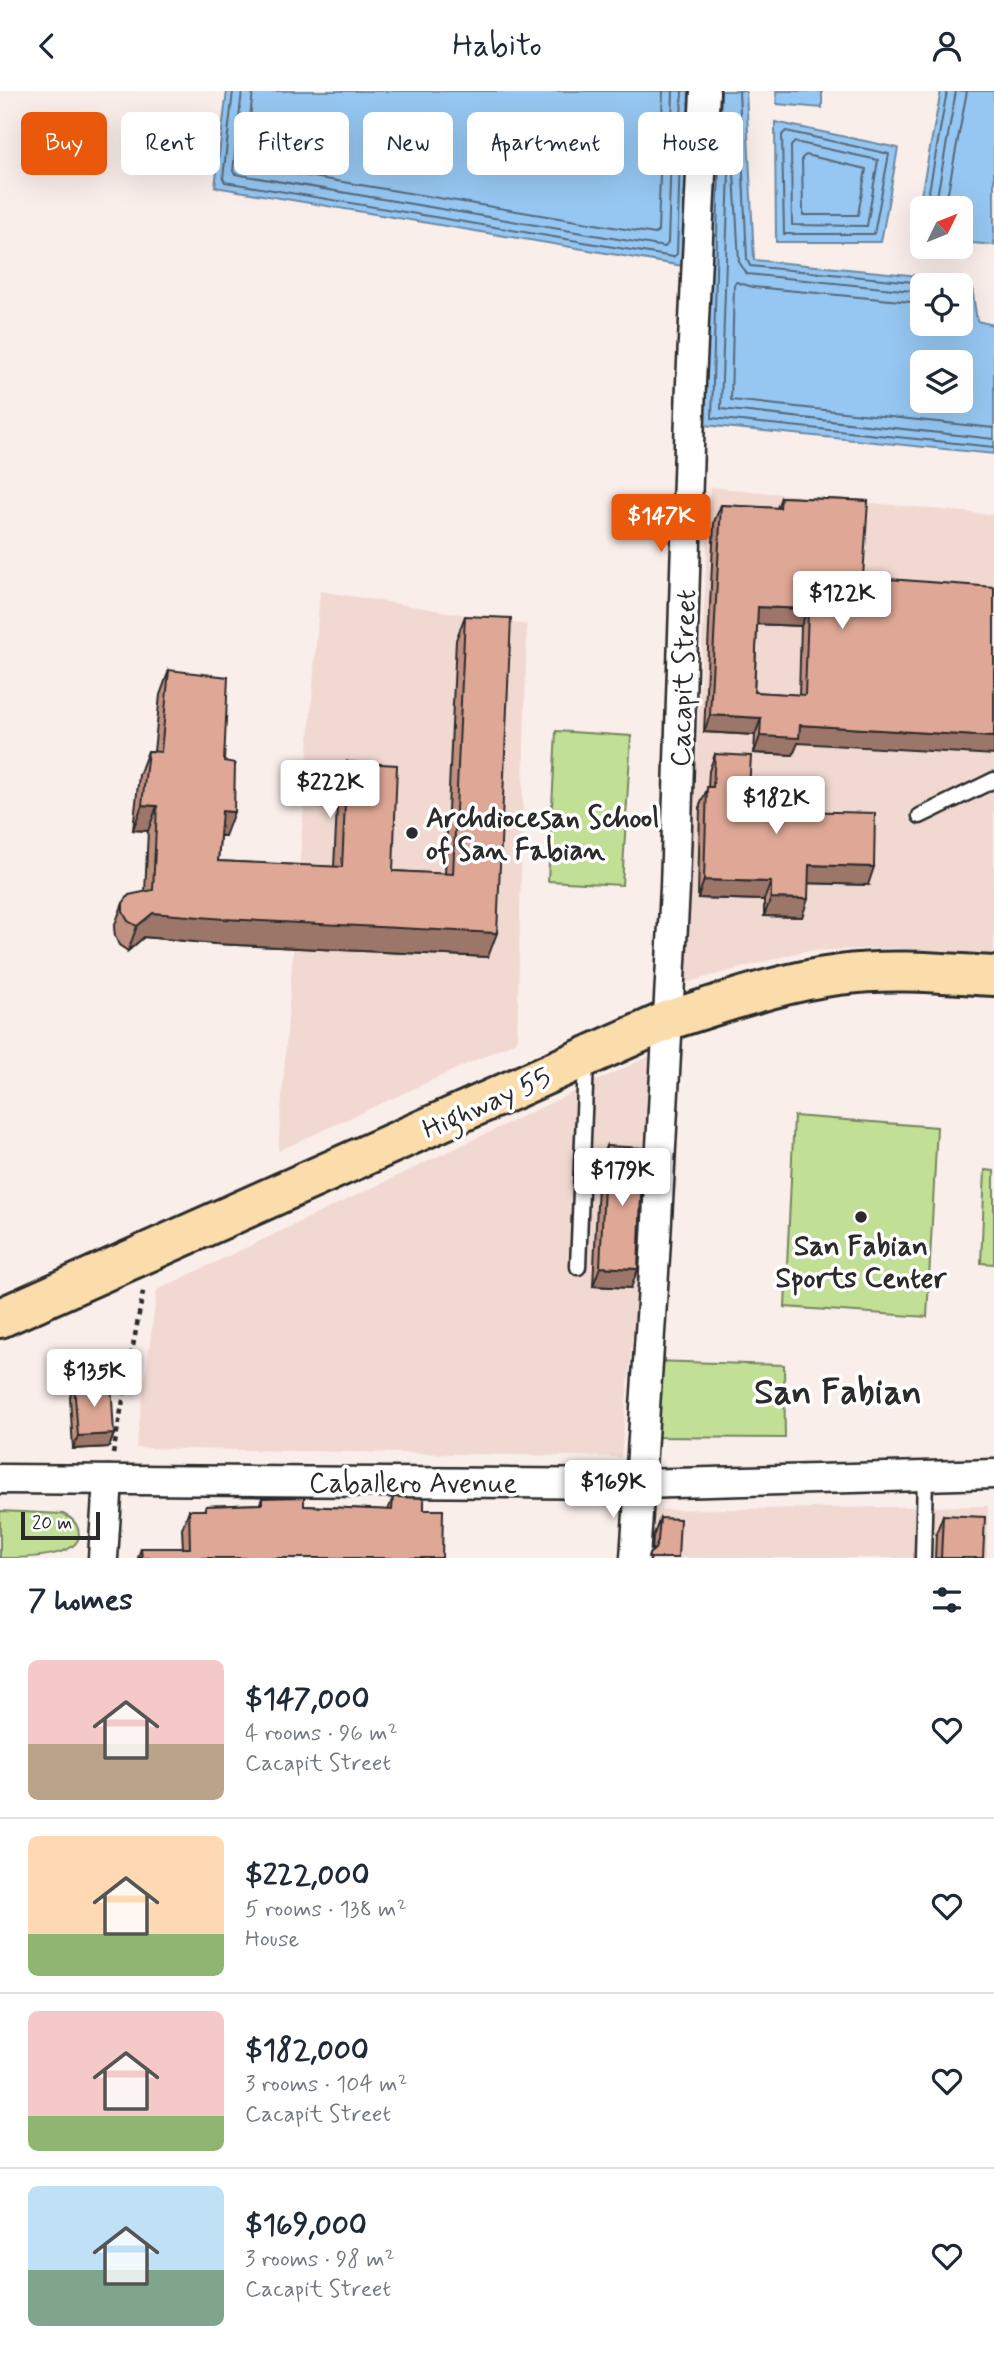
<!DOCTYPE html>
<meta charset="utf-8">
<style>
body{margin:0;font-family:Mynerve,sans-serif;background:#f2f2f3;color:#1f2937;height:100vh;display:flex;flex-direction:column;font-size:26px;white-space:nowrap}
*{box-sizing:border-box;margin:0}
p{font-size:23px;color:#747a83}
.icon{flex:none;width:38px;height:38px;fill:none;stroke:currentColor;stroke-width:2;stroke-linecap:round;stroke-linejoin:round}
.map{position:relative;height:1467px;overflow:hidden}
.details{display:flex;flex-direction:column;background:#fff;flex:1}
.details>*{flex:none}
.hud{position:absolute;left:21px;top:21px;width:952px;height:63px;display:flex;gap:14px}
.needle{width:46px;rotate:47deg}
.buttons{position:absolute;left:910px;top:105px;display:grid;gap:14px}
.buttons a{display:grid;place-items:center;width:63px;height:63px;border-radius:10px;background:#fff;box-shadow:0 7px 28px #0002;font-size:35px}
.scale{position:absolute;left:21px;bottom:18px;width:79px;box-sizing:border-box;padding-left:7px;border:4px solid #2b2b2b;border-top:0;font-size:19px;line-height:24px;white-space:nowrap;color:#2b2b2b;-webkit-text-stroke:5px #fff;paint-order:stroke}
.price{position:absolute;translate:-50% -60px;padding:0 16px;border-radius:7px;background:#fff;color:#222;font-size:23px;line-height:46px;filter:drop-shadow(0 2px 4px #0008)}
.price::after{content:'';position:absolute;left:50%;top:42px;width:21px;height:16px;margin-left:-10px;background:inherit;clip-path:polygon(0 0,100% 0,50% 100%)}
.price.selected{background:#ea580c;color:#fff}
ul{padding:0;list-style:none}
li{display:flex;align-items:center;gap:21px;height:175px;padding:0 28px}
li+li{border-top:2px solid #e0e1e3}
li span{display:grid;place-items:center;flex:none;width:196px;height:140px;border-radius:10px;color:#555}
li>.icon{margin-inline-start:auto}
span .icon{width:84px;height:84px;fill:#fffc;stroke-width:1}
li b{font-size:30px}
h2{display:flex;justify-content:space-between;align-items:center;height:84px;padding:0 28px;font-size:30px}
.tag{padding:0 24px;border-radius:10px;background:#fff;box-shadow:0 7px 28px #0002;font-size:24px;line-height:63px}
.tag.selected{background:#ea580c;color:#fff}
header{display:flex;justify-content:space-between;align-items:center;height:91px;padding:0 28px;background:#fff;font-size:32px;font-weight:600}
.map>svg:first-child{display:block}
.built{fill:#f1d9d1}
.green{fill:#c2df96;stroke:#768560;stroke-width:2}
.water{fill:#96c7f2;stroke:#6b89a2;stroke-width:2;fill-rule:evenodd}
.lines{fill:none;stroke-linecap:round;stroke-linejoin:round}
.shore{stroke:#56697b;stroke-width:2}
.lane-casing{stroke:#2b2b2b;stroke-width:19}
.street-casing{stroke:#2b2b2b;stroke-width:33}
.highway-casing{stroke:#2b2b2b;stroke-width:44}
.path{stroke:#2b2b2b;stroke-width:4.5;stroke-dasharray:5 5;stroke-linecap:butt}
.lane{stroke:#fff;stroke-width:14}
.street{stroke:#fff;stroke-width:28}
.highway{stroke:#fbddab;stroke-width:38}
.wall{fill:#c09081;stroke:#2b2b2b;stroke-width:2;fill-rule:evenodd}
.shaded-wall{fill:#9c7669;stroke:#2b2b2b;stroke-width:2}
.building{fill:#dfa896;stroke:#2b2b2b;stroke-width:2;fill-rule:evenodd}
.poi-dot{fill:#2b2b2b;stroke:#fff;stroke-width:2.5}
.labels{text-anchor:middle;stroke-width:7;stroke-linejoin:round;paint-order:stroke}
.street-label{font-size:28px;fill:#2b2b2b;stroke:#fff}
.poi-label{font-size:28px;font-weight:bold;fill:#2b2b2b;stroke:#fff;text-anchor:start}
.district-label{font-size:35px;font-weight:bold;fill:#2b2b2b;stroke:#fff}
</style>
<header><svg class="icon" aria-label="back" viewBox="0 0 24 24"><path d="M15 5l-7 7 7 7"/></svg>Habito<svg class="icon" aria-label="person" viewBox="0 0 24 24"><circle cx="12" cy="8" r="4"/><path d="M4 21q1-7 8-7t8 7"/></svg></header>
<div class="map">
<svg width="994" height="1467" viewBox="0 0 994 1467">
<rect width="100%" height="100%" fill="#f9eeea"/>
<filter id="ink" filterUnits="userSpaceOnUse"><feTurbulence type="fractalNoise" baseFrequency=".0143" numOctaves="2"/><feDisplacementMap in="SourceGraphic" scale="14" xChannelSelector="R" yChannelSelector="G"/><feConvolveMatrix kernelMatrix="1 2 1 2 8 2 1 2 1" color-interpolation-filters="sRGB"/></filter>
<g filter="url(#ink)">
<!-- built -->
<g class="built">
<path d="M 710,396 L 994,424 L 994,863 L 893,857 L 804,860 L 685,892 Z"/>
<path d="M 320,500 L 527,534 L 517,950 L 278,1060 Z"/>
<path d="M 660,960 L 621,1366 L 136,1357 L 157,1199 Z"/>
<path d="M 988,1415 L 987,1467 L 638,1467 L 640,1419 Z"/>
</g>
<!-- green -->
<g class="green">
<path d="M 556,640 L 631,645 L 622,794 L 548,790 Z"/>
<path d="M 794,1025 L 937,1036 L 927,1226 L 785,1216 Z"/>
<path d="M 985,1079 L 994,1080 L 994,1173 L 981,1172 Z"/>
<path d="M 653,1270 L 784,1274 L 785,1347 L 651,1346 Z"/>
<path d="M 0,1420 L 63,1423 C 72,1427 79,1434 79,1444 C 78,1467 22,1467 0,1467 Z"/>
</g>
<!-- water -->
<g class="water">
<path d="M 227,0 L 689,0 L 683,175 L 215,96 Z"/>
<path d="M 714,0 L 746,0 L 754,169 L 971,190 L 977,230 L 994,234 L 994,363 L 704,334 ZM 922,194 L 961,194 L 961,233 L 922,233 ZM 922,271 L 961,271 L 961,310 L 922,310 Z"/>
<path d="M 776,0 L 822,0 L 822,17 L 777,13 Z"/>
<path d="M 941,0 L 994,0 L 994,154 L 961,151 L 961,117 L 922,117 L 922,146 L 913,146 Z"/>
<path d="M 775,31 L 898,57 L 881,151 L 776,151 Z"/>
</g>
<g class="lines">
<!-- shore -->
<g class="shore">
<path d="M 233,0 L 223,87 L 225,91 L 673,166 L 677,163 L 682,0"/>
<path d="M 242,0 L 233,80 L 235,83 L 665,156 L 668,152 L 673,0"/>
<path d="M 253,0 L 245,71 L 247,75 L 655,143 L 658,140 L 663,0"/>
<path d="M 721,0 L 712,327 L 994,356"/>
<path d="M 739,0 L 747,168 L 750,175 L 944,194"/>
<path d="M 786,40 L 889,63 L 874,143 L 784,143 L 782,44 Z"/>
<path d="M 795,51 L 878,69 L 867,135 L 792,134 L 791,55 Z"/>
<path d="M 806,64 L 866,78 L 858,124 L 803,124 L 802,67 Z"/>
<path d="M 926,117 L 947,0"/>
<path d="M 935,117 L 956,0"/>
<path d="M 945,117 L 967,0"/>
<path d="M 922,201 L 747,183 L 739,171 L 734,82 L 729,79 L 721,318 L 994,348"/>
<path d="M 922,212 L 753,196 L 736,191 L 734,194 L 731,309 L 994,337"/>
</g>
<!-- lane casing -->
<g class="lane-casing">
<g id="lane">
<path d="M 920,725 L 994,689"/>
<path d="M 578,1176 L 586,971"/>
<path d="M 923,1467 L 925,1385"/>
</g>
</g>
<!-- street casing -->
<g class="street-casing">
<g id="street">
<path d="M 0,1388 L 640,1393 L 994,1383"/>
<path d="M 103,1467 L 108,1389"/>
<path d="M 635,1467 L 655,1166 L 675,797 L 691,292 L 705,0"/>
</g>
</g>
<!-- highway casing -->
<g class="highway-casing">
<path id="highway" d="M 0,1227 L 669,929 C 724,912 781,891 839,884 C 890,877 943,882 994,885"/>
</g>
<!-- path -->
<path class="path" d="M 113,1363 L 144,1196"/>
<!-- lane -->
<use href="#lane" class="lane"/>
<!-- street -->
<use href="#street" class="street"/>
<!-- highway -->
<use href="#highway" class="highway"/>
</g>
<!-- wall -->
<g class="wall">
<path d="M 781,406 L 868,410 L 793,664 L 754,662 L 755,644 L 704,641 L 714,431 L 721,414 L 777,417 ZM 757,533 L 801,535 L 799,604 L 754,601 Z"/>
<path d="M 465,525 L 488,866 L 215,853 L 144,846 L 128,860 L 119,854 L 115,845 L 114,836 L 123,812 L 145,801 L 148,740 L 133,739 L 139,684 L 148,660 L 154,660 L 160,604 L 169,579 L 224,670 L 225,745 L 220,745 L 218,770 L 334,776 L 338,695 L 347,671 L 393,780 L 445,783 L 456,549 Z"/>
<path d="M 715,663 L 748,716 L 756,719 L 868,794 L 808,792 L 802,826 L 764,825 L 764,809 L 698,807 L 700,714 L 708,696 L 709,680 Z"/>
<path d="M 606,1055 L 631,1197 L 593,1195 L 599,1074 Z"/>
<path d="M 74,1293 L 114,1343 L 109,1356 L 73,1358 L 70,1306 Z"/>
<path d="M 393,1406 L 424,1419 L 442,1467 L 138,1467 L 141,1457 L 183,1457 L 182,1438 L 189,1419 L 204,1419 L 206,1415 L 260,1413 L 262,1407 L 304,1415 L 388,1419 Z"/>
<path d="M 943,1424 L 983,1467 L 935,1467 L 936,1443 Z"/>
<path d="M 660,1427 L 678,1467 L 648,1467 L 649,1463 L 652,1461 L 653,1446 Z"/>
</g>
<!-- shaded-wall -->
<g class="shaded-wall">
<path d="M 758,516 L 808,518 L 801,535 L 752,533 Z"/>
<path d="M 710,624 L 761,627 L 755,644 L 704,641 Z"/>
<path d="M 800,634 L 994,646 L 994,664 L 798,652 L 793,664 L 754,662 L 760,645 Z"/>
<path d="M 142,714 L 157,715 L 148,740 L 133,739 Z"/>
<path d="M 222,720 L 234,721 L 225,745 L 213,744 Z"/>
<path d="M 809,774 L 874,776 L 868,794 L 802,792 Z"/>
<path d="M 704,789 L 771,791 L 764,809 L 698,807 Z"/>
<path d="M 771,807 L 808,808 L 802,826 L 764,825 Z"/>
<path d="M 153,822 L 497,842 L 488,866 L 215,853 L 144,846 L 128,860 L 137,835 Z"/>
<path d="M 600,1176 L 638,1178 L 631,1197 L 593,1195 Z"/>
<path d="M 114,1343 L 109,1356 L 73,1358 L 78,1345 Z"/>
</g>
<!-- building -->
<g class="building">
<path d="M 781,406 L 868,410 L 863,486 L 994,496 L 994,646 L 800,634 L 799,647 L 760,645 L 761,627 L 710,624 L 721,414 L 780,417 ZM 758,516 L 808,518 L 805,604 L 754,601 Z"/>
<path d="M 465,525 L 511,527 L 497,842 L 224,828 L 153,822 L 137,835 L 128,830 L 123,821 L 123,812 L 129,804 L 153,799 L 157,715 L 142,714 L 148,660 L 161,661 L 169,579 L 228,586 L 224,670 L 235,672 L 234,721 L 222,720 L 218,770 L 342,776 L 347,671 L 397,674 L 393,780 L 453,783 Z"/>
<path d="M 715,663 L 751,665 L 748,716 L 756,716 L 756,719 L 875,722 L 874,776 L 809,774 L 808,808 L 771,807 L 771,791 L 704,789 L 707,696 L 713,696 Z"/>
<path d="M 606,1055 L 643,1057 L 638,1178 L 600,1176 Z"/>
<path d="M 111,1291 L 114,1343 L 78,1345 L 74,1293 Z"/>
<path d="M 304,1406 L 304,1415 L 392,1419 L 393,1406 L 424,1407 L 424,1419 L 443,1419 L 442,1467 L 142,1467 L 141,1457 L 190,1457 L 189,1419 L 206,1419 L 206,1415 L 262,1413 L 262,1407 Z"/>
<path d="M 943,1424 L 985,1426 L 983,1467 L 941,1467 Z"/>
<path d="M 660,1427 L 680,1428 L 678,1467 L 649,1467 L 649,1463 L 655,1458 L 658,1450 Z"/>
</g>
</g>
<!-- markers -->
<g class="poi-dot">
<circle cx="412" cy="742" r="7"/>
<circle cx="861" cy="1126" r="7"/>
</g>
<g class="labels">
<!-- street labels -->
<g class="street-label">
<text transform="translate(682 587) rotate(-88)" y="10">Cacapit Street</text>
<text transform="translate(486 1011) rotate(-24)" y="10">Highway 55</text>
<text x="413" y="1401">Caballero Avenue</text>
</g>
<!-- poi labels -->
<g class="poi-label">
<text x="426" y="736">Archdiocesan School<tspan x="426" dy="32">of San Fabian</tspan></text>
<text x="861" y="1164" text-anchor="middle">San Fabian<tspan x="861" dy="32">Sports Center</tspan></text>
</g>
<!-- district labels -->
<g class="district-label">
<text x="838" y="1312">San Fabian</text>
</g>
</g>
</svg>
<div class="buttons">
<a><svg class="needle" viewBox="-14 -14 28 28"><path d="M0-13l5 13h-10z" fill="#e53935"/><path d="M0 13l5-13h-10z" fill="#747a83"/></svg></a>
<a><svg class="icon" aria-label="locate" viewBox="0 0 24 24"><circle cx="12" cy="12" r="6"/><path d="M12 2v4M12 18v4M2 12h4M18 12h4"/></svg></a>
<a><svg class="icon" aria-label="layers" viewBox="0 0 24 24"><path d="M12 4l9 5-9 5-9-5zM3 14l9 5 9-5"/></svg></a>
</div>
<div class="scale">20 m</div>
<b class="price selected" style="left:661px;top:463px">$147K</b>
<b class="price" style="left:842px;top:540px">$122K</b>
<b class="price" style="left:330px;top:729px">$222K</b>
<b class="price" style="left:776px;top:745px">$182K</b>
<b class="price" style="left:622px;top:1117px">$179K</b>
<b class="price" style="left:94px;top:1318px">$135K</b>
<b class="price" style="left:613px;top:1429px">$169K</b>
<div class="hud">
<a class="tag selected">Buy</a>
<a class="tag">Rent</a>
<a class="tag">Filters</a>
<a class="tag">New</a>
<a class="tag">Apartment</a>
<a class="tag">House</a>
</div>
</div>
<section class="details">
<h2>7 homes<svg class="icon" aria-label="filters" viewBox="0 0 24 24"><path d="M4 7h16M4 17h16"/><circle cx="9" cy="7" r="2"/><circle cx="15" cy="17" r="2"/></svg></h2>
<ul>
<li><span style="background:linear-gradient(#f6c9c9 60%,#b9a48a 0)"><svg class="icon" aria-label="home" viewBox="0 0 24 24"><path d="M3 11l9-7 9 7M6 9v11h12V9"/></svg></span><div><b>$147,000</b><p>4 rooms · 96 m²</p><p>Cacapit Street</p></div><svg class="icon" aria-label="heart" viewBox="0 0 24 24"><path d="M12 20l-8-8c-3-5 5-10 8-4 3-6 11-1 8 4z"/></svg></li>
<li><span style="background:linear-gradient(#ffd9b3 70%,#8fb573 0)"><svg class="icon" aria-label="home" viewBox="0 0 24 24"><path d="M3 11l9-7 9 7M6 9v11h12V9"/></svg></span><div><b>$222,000</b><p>5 rooms · 138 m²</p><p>House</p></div><svg class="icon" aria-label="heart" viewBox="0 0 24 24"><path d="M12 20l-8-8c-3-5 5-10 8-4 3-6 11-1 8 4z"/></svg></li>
<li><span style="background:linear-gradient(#f6c9c9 75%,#8fb573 0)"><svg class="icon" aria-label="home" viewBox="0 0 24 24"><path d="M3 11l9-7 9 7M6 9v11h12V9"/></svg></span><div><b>$182,000</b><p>3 rooms · 104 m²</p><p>Cacapit Street</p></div><svg class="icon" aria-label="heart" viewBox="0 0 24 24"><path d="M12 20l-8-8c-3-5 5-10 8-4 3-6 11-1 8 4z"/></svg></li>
<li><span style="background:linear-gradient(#bfe0f5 60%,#7fa58c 0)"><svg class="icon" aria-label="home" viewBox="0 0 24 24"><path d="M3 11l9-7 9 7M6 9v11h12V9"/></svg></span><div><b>$169,000</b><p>3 rooms · 98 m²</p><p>Cacapit Street</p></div><svg class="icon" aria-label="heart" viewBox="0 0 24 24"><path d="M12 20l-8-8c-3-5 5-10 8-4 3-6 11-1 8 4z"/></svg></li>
</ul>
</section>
